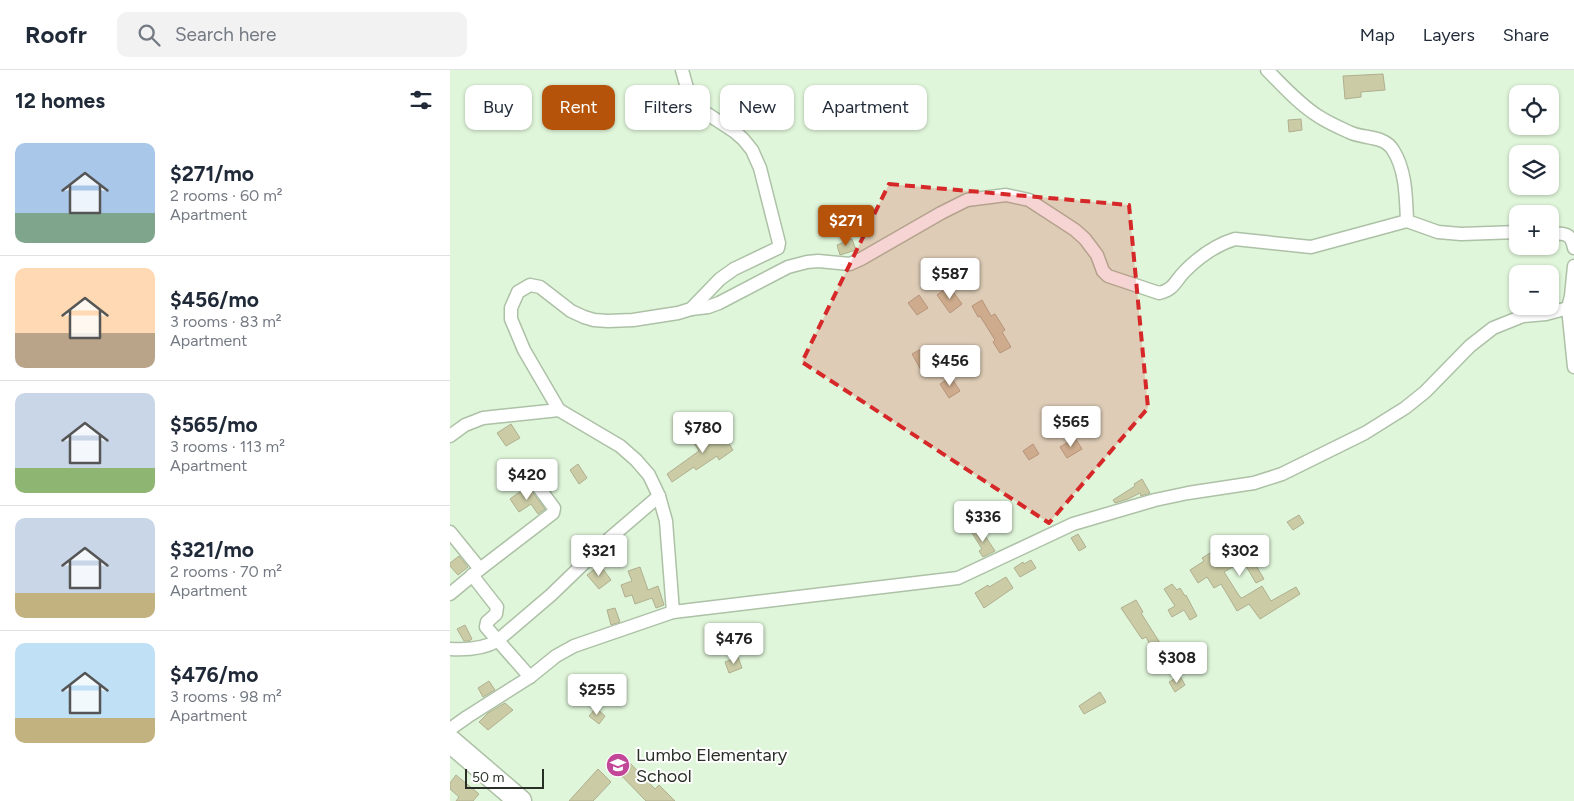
<!DOCTYPE html>
<meta charset="utf-8">
<style>
body{margin:0;font-family:Figtree,sans-serif;background:#f2f2f3;color:#1f2937;height:100vh;display:flex;flex-direction:column;font-size:19px;white-space:nowrap}
*{box-sizing:border-box;margin:0}
p{font-size:16px;color:#747a83}
.icon{flex:none;width:28px;height:28px;fill:none;stroke:currentColor;stroke-width:2;stroke-linecap:round;stroke-linejoin:round}
.map{position:relative;flex:1;overflow:hidden}
.sheet{display:flex;flex-direction:column;background:#fff;width:450px}
.sheet>*{flex:none}
.top-card{position:absolute;left:15px;top:15px;width:475px;height:45px;display:flex;gap:10px}
.controls{position:absolute;left:1059px;top:15px;display:grid;gap:10px}
.controls a{display:grid;place-items:center;width:50px;height:50px;border-radius:10px;background:#fff;box-shadow:0 1px 4px #0004;font-size:25px}
.scale{position:absolute;left:15px;bottom:12px;width:79px;box-sizing:border-box;padding-left:5px;border:2px solid #283025;border-top:0;font-size:14px;line-height:18px;white-space:nowrap;color:#283025;-webkit-text-stroke:4px #fff;paint-order:stroke}
.price{position:absolute;translate:-50% -42px;padding:0 11px;border-radius:5px;background:#fff;color:#222;font-size:16px;line-height:32px;filter:drop-shadow(0 1px 2px #0008)}
.price::after{content:'';position:absolute;left:50%;top:30px;width:15px;height:11px;margin-left:-8px;background:inherit;clip-path:polygon(0 0,100% 0,50% 100%)}
.price.active{background:#b45309;color:#fff}
ul{padding:0;list-style:none}
li{display:flex;align-items:center;gap:15px;height:125px;padding:0 15px}
li+li{border-top:1px solid #e0e1e3}
li span{display:grid;place-items:center;flex:none;width:140px;height:100px;border-radius:10px;color:#555}
li>.icon{margin-inline-start:auto}
span .icon{width:60px;height:60px;fill:#fffc;stroke-width:1}
li b{font-size:21px}
h2{display:flex;justify-content:space-between;align-items:center;height:60px;padding:0 15px;font-size:21px}
.chip{padding:0 18px;border-radius:10px;background:#fff;box-shadow:0 1px 4px #0004;font-size:18px;line-height:45px}
.chip.active{background:#b45309;color:#fff}
header{display:flex;align-items:center;gap:30px;box-sizing:border-box;height:70px;padding:0 25px;background:#fff;border-bottom:1px solid #e0e1e3}
header strong{font-size:24px}
nav{display:flex;gap:28px;margin-inline-start:auto;font-size:18px}
.search{width:350px;height:45px;background:#f2f2f3;display:flex;align-items:center;gap:12px;box-sizing:border-box;padding:0 18px;border-radius:10px;color:#747a83;font-size:19px}
main{display:flex;flex:1;min-height:0}
.map>svg:first-child{display:block}
.building{fill:#cbcca6;stroke:#afaf8f}
.lines{fill:none;stroke-linecap:round;stroke-linejoin:round}
.street-casing{stroke:#adc1a7;stroke-width:15}
.highway-casing{stroke:#adc1a7;stroke-width:25}
.street{stroke:#fff;stroke-width:12}
.highway{stroke:#fff;stroke-width:22}
.marked{fill:#d62828;fill-opacity:0.2;stroke:#d62828;stroke-width:4;stroke-dasharray:10 6;stroke-linejoin:round}
.labels{text-anchor:middle;stroke-width:4;stroke-linejoin:round;paint-order:stroke}
.poi-label{font-size:18px;fill:#283025;stroke:#fff;text-anchor:start}
</style>
<header>
<strong>Roofr</strong>
<div class="search"><svg class="icon" aria-label="search" viewBox="0 0 24 24"><circle cx="10" cy="10" r="6"/><path d="M15 15l6 6"/></svg>Search here</div>
<nav><a>Map</a><a>Layers</a><a>Share</a></nav>
</header>
<main>
<section class="sheet">
<h2>12 homes<svg class="icon" aria-label="filters" viewBox="0 0 24 24"><path d="M4 7h16M4 17h16"/><circle cx="9" cy="7" r="2"/><circle cx="15" cy="17" r="2"/></svg></h2>
<ul>
<li><span style="background:linear-gradient(#a9c7e8 70%,#7fa58c 0)"><svg class="icon" aria-label="home" viewBox="0 0 24 24"><path d="M3 11l9-7 9 7M6 9v11h12V9"/></svg></span><div><b>$271/mo</b><p>2 rooms · 60 m²</p><p>Apartment</p></div></li>
<li><span style="background:linear-gradient(#ffd9b3 65%,#b9a48a 0)"><svg class="icon" aria-label="home" viewBox="0 0 24 24"><path d="M3 11l9-7 9 7M6 9v11h12V9"/></svg></span><div><b>$456/mo</b><p>3 rooms · 83 m²</p><p>Apartment</p></div></li>
<li><span style="background:linear-gradient(#c9d6e8 75%,#8fb573 0)"><svg class="icon" aria-label="home" viewBox="0 0 24 24"><path d="M3 11l9-7 9 7M6 9v11h12V9"/></svg></span><div><b>$565/mo</b><p>3 rooms · 113 m²</p><p>Apartment</p></div></li>
<li><span style="background:linear-gradient(#c9d6e8 75%,#c2b280 0)"><svg class="icon" aria-label="home" viewBox="0 0 24 24"><path d="M3 11l9-7 9 7M6 9v11h12V9"/></svg></span><div><b>$321/mo</b><p>2 rooms · 70 m²</p><p>Apartment</p></div></li>
<li><span style="background:linear-gradient(#bfe0f5 75%,#c2b280 0)"><svg class="icon" aria-label="home" viewBox="0 0 24 24"><path d="M3 11l9-7 9 7M6 9v11h12V9"/></svg></span><div><b>$476/mo</b><p>3 rooms · 98 m²</p><p>Apartment</p></div></li>
</ul>
</section>
<div class="map">
<svg width="1124" height="731" viewBox="0 0 1124 731">
<rect width="100%" height="100%" fill="#e0f6da"/>
<!-- building -->
<g class="building">
<path d="M 933,4 L 935,20 L 911,22 L 911,27 L 895,29 L 893,6 Z"/>
<path d="M 851,49 L 852,60 L 839,62 L 838,50 Z"/>
<path d="M 402,169 L 406,180 L 390,185 L 387,175 Z"/>
<path d="M 499,216 L 512,234 L 500,243 L 487,225 Z"/>
<path d="M 469,225 L 478,238 L 467,245 L 458,233 Z"/>
<path d="M 532,230 L 541,246 L 545,244 L 555,260 L 552,262 L 561,277 L 550,283 L 543,272 L 545,270 L 530,246 L 528,247 L 522,236 Z"/>
<path d="M 473,278 L 482,294 L 471,300 L 462,284 Z"/>
<path d="M 501,307 L 510,321 L 499,328 L 490,314 Z"/>
<path d="M 61,354 L 70,368 L 56,376 L 47,363 Z"/>
<path d="M 248,362 L 256,373 L 272,363 L 283,380 L 269,390 L 267,386 L 246,400 L 244,397 L 222,412 L 217,404 L 249,381 L 240,367 Z"/>
<path d="M 625,368 L 632,379 L 617,388 L 610,377 Z"/>
<path d="M 583,374 L 589,384 L 579,390 L 573,381 Z"/>
<path d="M 128,394 L 137,408 L 129,414 L 120,400 Z"/>
<path d="M 692,409 L 700,423 L 691,426 L 690,423 L 678,429 L 665,433 L 663,430 L 685,416 L 684,414 Z"/>
<path d="M 78,416 L 95,439 L 88,444 L 81,434 L 69,442 L 60,429 Z"/>
<path d="M 849,445 L 854,453 L 843,460 L 837,452 Z"/>
<path d="M 530,458 L 545,481 L 533,487 L 529,481 L 532,479 L 522,463 Z"/>
<path d="M 628,464 L 636,477 L 629,481 L 621,468 Z"/>
<path d="M 810,466 L 815,474 L 799,484 L 814,509 L 806,513 L 793,491 L 774,502 L 790,527 L 792,528 L 812,516 L 821,531 L 846,517 L 850,524 L 810,549 L 799,534 L 787,541 L 771,514 L 764,518 L 757,507 L 748,513 L 740,500 L 754,491 L 752,488 L 775,474 L 777,477 L 789,470 L 793,476 Z"/>
<path d="M 9,486 L 18,497 L 8,505 L 0,496 L 0,493 Z"/>
<path d="M 581,490 L 586,498 L 570,507 L 564,498 L 573,492 L 574,494 Z"/>
<path d="M 150,495 L 161,510 L 149,519 L 137,505 Z"/>
<path d="M 190,497 L 198,520 L 208,516 L 214,535 L 206,538 L 202,528 L 185,534 L 182,525 L 175,527 L 171,515 L 182,511 L 178,501 Z"/>
<path d="M 556,507 L 563,518 L 534,538 L 525,523 L 538,515 L 539,517 Z"/>
<path d="M 722,514 L 727,520 L 730,518 L 735,526 L 736,525 L 747,546 L 740,550 L 734,540 L 722,547 L 718,540 L 725,536 L 714,519 Z"/>
<path d="M 686,530 L 693,542 L 691,543 L 710,573 L 702,578 L 696,567 L 692,569 L 671,538 Z"/>
<path d="M 165,538 L 170,552 L 161,555 L 157,540 Z"/>
<path d="M 15,555 L 22,569 L 19,571 L 14,571 L 7,559 Z"/>
<path d="M 288,587 L 292,598 L 279,603 L 275,592 Z"/>
<path d="M 730,606 L 735,615 L 725,622 L 719,612 Z"/>
<path d="M 39,611 L 45,620 L 33,627 L 28,618 Z"/>
<path d="M 650,622 L 656,632 L 634,644 L 629,636 Z"/>
<path d="M 55,633 L 63,640 L 38,660 L 29,652 L 38,643 Z"/>
<path d="M 146,638 L 155,646 L 149,654 L 139,646 Z"/>
<path d="M 177,690 L 205,719 L 209,715 L 225,731 L 196,731 L 166,700 Z"/>
<path d="M 148,699 L 161,712 L 143,731 L 119,731 Z"/>
<path d="M 6,705 L 29,724 L 23,731 L 6,731 L 9,727 L 0,719 L 0,713 Z"/>
</g>
<g class="lines">
<!-- street casing -->
<g class="street-casing">
<g id="street">
<path d="M 817,0 C 833,16 849,34 868,46 C 877,52 888,57 899,62 C 913,69 934,65 943,80 C 956,100 956,128 957,151 L 988,162 L 1011,164 L 1068,162"/>
<path d="M 1100,163 C 1114,164 1121,162 1124,178"/>
<path d="M 1118,238 L 1124,297"/>
<path d="M 241,239 L 258,237 L 269,233 L 338,197 L 357,192 L 368,191 L 400,194 L 411,189 L 491,143 L 517,130 L 556,125 L 579,130 L 625,160 L 635,169 L 647,185 L 653,201 L 658,206 L 709,223 C 724,220 725,211 735,201 C 749,187 765,175 785,169 L 861,177 L 957,151"/>
<path d="M 0,366 L 15,355 L 33,348 L 109,340"/>
<path d="M 0,462 L 30,499"/>
<path d="M 22,505 L 47,537 L 46,544 L 37,552 L 36,557 L 80,607"/>
<path d="M 0,524 L 30,499 L 103,443 L 104,438 L 84,411"/>
<path d="M 223,542 L 216,451 L 209,426 L 199,405 L 186,390 L 170,376 L 109,340 L 74,280 L 61,249 L 61,238 L 68,222 L 80,215 L 90,217 L 121,241 L 134,247 L 144,250 L 158,251 L 183,250 L 228,243 L 241,239 L 270,209 L 284,199 L 328,178 L 329,173 L 310,98 L 302,80 L 293,69 L 285,62 L 253,41 L 245,33 L 239,25 L 232,0"/>
<path d="M 0,579 C 16,580 33,579 47,571 L 101,525 L 160,468 L 209,426"/>
<path d="M 0,659 L 17,647 L 80,607 L 106,586 L 124,576 L 223,542 L 508,508 L 623,454 L 705,430 L 738,423 L 804,413 L 832,404 L 915,363 L 955,338 L 975,322 L 1020,276 L 1043,258 L 1073,246 L 1096,244 L 1118,238 L 1121,226 L 1124,196"/>
</g>
</g>
<!-- highway casing -->
<g class="highway-casing">
<path id="highway" d="M 0,671 L 70,731"/>
</g>
<!-- street -->
<use href="#street" class="street"/>
<!-- highway -->
<use href="#highway" class="highway"/>
</g>
<!-- marked area -->
<path class="marked" d="M 439,114 L 679,135 L 698,338 L 599,453 L 352,292 Z"/>
<!-- icons -->
<defs>
<g id="school-disc" transform="scale(1.25)"><circle r="9.5" fill="#c24798" stroke="#fff"/><path d="M0-5L7-2L0 1L-7-2ZM-4 1L0 2.5L4 1V4Q0 6-4 4Z" fill="#fff"/></g>
</defs>
<g fill-rule="evenodd">
<use href="#school-disc" x="168" y="695"/>
</g>
<g class="labels">
<!-- poi labels -->
<g class="poi-label">
<text x="186" y="691">Lumbo Elementary<tspan x="186" dy="21">School</tspan></text>
</g>
</g>
</svg>
<div class="controls">
<a><svg class="icon" aria-label="locate" viewBox="0 0 24 24"><circle cx="12" cy="12" r="6"/><path d="M12 2v4M12 18v4M2 12h4M18 12h4"/></svg></a>
<a><svg class="icon" aria-label="layers" viewBox="0 0 24 24"><path d="M12 4l9 5-9 5-9-5zM3 14l9 5 9-5"/></svg></a>
<a>+</a>
<a>−</a>
</div>
<div class="scale">50 m</div>
<b class="price active" style="left:396px;top:177px">$271</b>
<b class="price" style="left:500px;top:230px">$587</b>
<b class="price" style="left:500px;top:317px">$456</b>
<b class="price" style="left:621px;top:378px">$565</b>
<b class="price" style="left:253px;top:384px">$780</b>
<b class="price" style="left:77px;top:431px">$420</b>
<b class="price" style="left:533px;top:473px">$336</b>
<b class="price" style="left:149px;top:507px">$321</b>
<b class="price" style="left:790px;top:507px">$302</b>
<b class="price" style="left:284px;top:595px">$476</b>
<b class="price" style="left:727px;top:614px">$308</b>
<b class="price" style="left:147px;top:646px">$255</b>
<div class="top-card">
<a class="chip">Buy</a>
<a class="chip active">Rent</a>
<a class="chip">Filters</a>
<a class="chip">New</a>
<a class="chip">Apartment</a>
</div>
</div>
</main>
